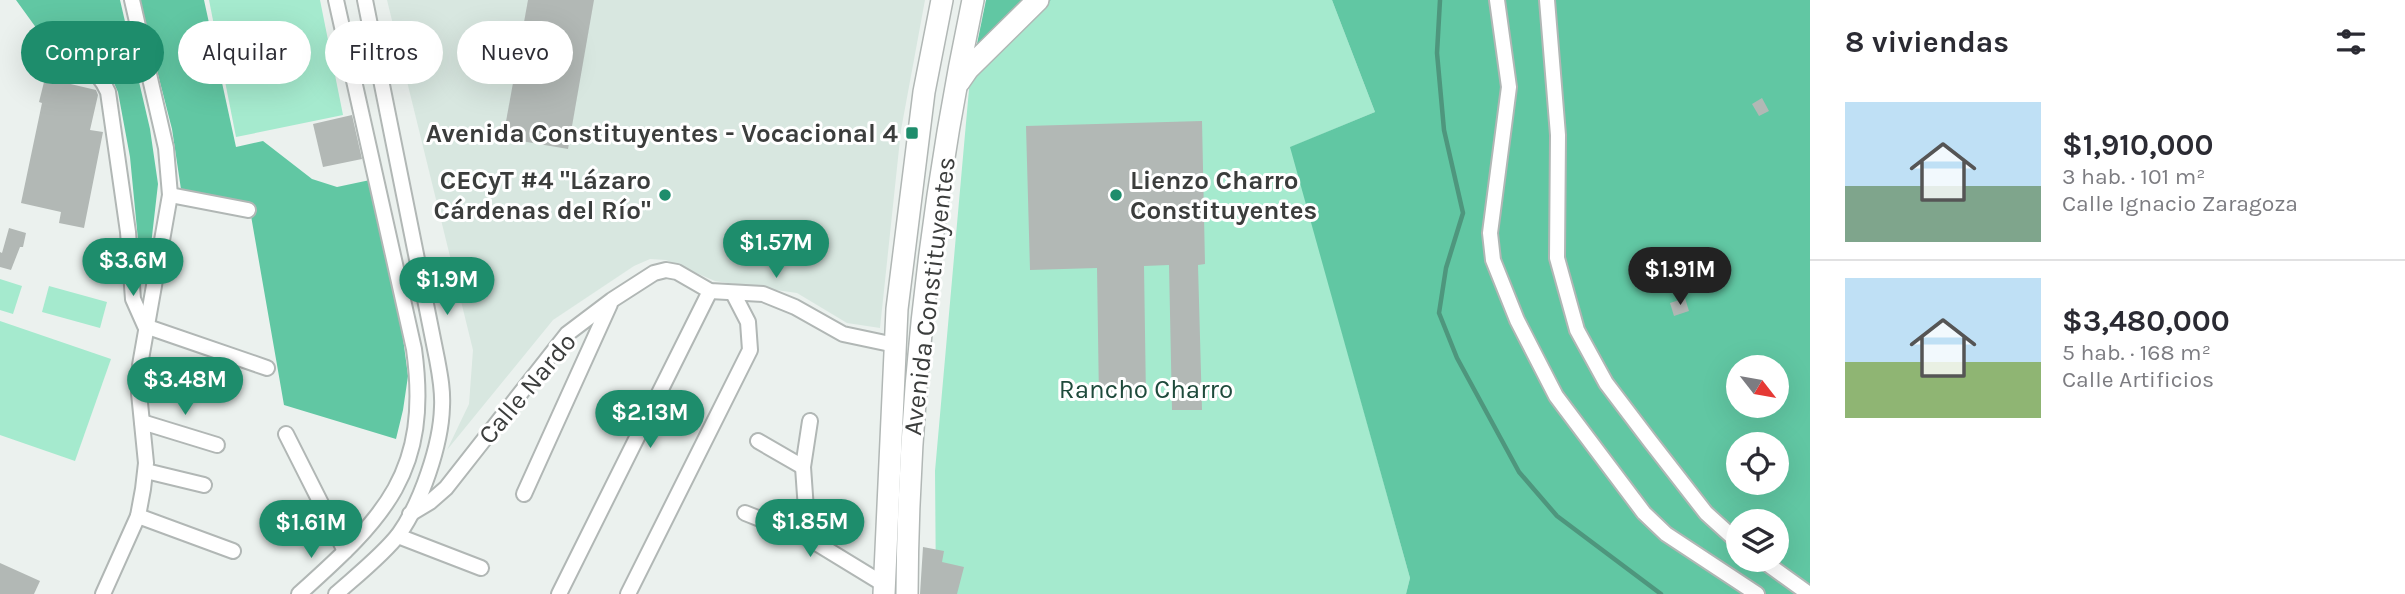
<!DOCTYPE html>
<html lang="es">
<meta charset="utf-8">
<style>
body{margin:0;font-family:Karla,sans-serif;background:#f2f2f3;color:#2b2b33;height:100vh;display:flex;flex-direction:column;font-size:26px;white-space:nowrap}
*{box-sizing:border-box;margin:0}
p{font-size:23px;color:#7c7c81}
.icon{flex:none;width:38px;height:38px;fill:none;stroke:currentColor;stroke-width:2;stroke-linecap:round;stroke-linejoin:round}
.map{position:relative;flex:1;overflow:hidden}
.drawer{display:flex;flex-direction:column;background:#fff;width:595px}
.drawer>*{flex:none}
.hud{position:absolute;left:21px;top:21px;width:665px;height:63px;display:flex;gap:14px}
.needle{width:46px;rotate:121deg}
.tools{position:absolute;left:1726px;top:355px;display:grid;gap:14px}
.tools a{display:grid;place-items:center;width:63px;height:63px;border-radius:50%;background:#fff;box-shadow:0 7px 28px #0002;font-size:35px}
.price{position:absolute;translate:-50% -60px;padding:0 16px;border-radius:24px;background:#1e8d6c;color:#fff;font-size:23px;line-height:46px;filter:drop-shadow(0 2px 4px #0008)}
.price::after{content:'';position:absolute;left:50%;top:42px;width:21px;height:16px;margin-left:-10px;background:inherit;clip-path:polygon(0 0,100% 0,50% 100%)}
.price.on{background:#222;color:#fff}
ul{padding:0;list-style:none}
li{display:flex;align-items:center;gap:21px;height:175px;padding:0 35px}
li+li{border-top:2px solid #e1e1e2}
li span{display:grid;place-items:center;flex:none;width:196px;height:140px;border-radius:0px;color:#555}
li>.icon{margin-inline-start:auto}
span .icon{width:84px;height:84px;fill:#fffc;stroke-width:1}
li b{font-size:30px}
h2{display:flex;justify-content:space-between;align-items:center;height:84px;padding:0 35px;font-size:30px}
.tag{padding:0 24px;border-radius:32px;background:#fff;box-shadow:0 7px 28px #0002;font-size:24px;line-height:63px}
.tag.on{background:#1e8d6c;color:#fff}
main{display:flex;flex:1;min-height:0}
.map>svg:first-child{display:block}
.built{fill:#d8e7e0}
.green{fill:#a5eace}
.forest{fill:#61c7a3;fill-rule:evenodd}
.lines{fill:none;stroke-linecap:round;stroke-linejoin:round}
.stream{stroke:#4e967d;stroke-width:4.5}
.building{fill:#b2b8b5}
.minor-casing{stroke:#b1b7b5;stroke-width:18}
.highway-casing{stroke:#b1b7b5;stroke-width:24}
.minor{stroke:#fff;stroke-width:14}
.highway{stroke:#fff;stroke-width:21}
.poi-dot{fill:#1e8d6c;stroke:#fff;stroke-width:2.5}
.labels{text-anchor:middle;stroke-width:6;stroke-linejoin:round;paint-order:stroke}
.poi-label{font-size:26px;font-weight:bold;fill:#3b3d3c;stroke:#fff;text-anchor:end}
.street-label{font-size:26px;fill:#3b3d3c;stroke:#fff}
.park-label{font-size:26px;fill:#1e4a3b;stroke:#fff}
</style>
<main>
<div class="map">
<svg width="1810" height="594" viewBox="0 0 1810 594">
<rect width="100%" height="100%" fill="#ebf1ee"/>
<!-- built -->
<path class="built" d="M 387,0 L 925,0 L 901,130 L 880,328 L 847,323 L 797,293 L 715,281 L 666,260 L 650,259 L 634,266 L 553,320 L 447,450 L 469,404 L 473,350 Z"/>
<!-- green -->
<g class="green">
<path d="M 209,0 L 320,0 L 343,115 L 236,137 Z"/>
<path d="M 1051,0 L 1332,0 L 1375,112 L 1291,147 L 1410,578 L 1406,594 L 936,594 L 935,471 L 970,78 Z"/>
<path d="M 0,279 L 22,286 L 13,314 L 0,310 Z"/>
<path d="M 49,286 L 107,302 L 100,328 L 42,312 Z"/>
<path d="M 0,321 L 111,359 L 75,461 L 0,435 Z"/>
</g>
<!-- forest -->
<g class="forest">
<path d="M 16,0 L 120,0 L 150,129 L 158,184 L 147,280 L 142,281 L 130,157 L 118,92 L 110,74 L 97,59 L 83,49 L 37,29 Z"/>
<path d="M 139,0 L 204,0 L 236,147 L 263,141 L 312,179 L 337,187 L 370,180 L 403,338 L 408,376 L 403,410 L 396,439 L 284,405 L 250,210 L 182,196 L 172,129 Z"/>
<path d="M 986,0 L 1051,0 L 970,78 Z"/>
<path d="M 1332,0 L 1810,0 L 1810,594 L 1406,594 L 1410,578 L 1290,147 L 1375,112 ZM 1738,368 L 1776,368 L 1776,406 L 1738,406 ZM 1738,444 L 1776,444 L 1776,483 L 1738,483 ZM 1738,522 L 1776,522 L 1776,560 L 1738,560 Z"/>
</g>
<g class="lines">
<!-- stream -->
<path class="stream" d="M 1440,0 L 1437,53 L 1444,130 L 1463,213 L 1446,268 L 1439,313 L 1457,358 L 1519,472 L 1557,516 L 1661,594"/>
</g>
<!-- building -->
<g class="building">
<path d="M 528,0 L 594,0 L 568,149 L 503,138 Z"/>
<path d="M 45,78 L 96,90 L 98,95 L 90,130 L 103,132 L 84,228 L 59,223 L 61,212 L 21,203 L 42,103 L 39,102 Z"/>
<path d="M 1762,98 L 1769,111 L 1759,116 L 1752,104 Z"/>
<path d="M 352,115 L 362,159 L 323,167 L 313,124 Z"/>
<path d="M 1202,121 L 1205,264 L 1198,265 L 1202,410 L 1172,410 L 1169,265 L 1144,266 L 1146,399 L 1099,400 L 1097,268 L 1030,270 L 1026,126 Z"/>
<path d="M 9,228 L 26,233 L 23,247 L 20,247 L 11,270 L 0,267 L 0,252 L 2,253 Z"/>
<path d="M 1685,298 L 1689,311 L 1674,316 L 1670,303 Z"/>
<path d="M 923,547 L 944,551 L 942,562 L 964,567 L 957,594 L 920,594 Z"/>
<path d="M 0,563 L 40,581 L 34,594 L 0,594 Z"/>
</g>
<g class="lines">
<!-- minor casing -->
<g class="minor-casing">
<g id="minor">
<path d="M 1497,0 L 1509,87 L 1490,233 L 1493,260 L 1517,320 L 1556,396 L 1644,513 L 1666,534 L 1757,594"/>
<path d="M 1547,0 L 1558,135 L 1557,258 L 1577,330 L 1606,383 L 1650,441 L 1706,513 L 1738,542"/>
<path d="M 44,42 C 71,54 96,64 108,92 L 128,232 L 133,299 L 145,326 L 267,368"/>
<path d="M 170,195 L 248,210"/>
<path d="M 142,422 L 217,445"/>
<path d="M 286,434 L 345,551"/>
<path d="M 758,441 L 803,467"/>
<path d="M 146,471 L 204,485"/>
<path d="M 524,494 L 610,304"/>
<path d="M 745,513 L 808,538 L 885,585"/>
<path d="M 410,514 L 430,502 L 446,488 L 567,334 L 612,300 L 654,273 L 666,270 L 677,272 L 710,291 L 763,294 L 795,307 L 843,334 L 895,345"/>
<path d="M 138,516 L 233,551"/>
<path d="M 398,536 L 481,568"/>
<path d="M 808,538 L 803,467 L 810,421"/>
<path d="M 1762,560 L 1809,594"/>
<path d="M 103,594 L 138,516 L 143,489 L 146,463 L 139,393 L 140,365 L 170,195 L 166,148 L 132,0"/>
<path d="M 299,594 C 385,517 431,472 414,349 L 336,0"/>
<path d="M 336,594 C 355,577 384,554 399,534 C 421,503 441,445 442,407 C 443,390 440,375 437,359 L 365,0"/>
<path d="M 559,594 L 710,291"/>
<path d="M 628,594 L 750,350 L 748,322 L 733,293"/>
</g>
</g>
<!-- highway casing -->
<g class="highway-casing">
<g id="highway">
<path d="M 959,82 L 968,69 L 1038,0"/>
<path d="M 884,594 L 897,309 L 924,92 L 942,0"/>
<path d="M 907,594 C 908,395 932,195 973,0"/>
</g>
</g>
<!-- minor -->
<use href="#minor" class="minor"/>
<!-- highway -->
<use href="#highway" class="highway"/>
</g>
<!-- markers -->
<g class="poi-dot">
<rect x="905" y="126" width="14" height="14" rx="3.5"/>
<circle cx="665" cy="195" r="7"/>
<circle cx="1116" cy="195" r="7"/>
</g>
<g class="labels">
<!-- poi labels -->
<g class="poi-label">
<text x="898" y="142">Avenida Constituyentes - Vocacional 4</text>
<text x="651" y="189">CECyT #4 "Lázaro<tspan x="651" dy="30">Cárdenas del Río"</tspan></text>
<text x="1130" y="189" text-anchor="start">Lienzo Charro<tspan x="1130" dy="30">Constituyentes</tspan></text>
</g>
<!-- street labels -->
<g class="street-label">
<text transform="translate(929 296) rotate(-83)" y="9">Avenida Constituyentes</text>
<text transform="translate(527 388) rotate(-50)" y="9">Calle Nardo</text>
</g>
<!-- park labels -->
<g class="park-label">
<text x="1146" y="398">Rancho Charro</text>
</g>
</g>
</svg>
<div class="tools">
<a><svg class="needle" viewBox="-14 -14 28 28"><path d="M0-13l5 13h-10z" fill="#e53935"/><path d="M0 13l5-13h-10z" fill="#7c7c81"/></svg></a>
<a><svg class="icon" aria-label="locate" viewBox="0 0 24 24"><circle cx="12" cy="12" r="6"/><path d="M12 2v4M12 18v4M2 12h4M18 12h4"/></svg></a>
<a><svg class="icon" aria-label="layers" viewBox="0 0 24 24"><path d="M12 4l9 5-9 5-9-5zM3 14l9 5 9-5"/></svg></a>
</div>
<b class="price" style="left:776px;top:280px">$1.57M</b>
<b class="price" style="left:133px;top:298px">$3.6M</b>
<b class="price on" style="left:1680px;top:307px">$1.91M</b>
<b class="price" style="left:447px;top:317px">$1.9M</b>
<b class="price" style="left:185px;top:417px">$3.48M</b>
<b class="price" style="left:650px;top:450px">$2.13M</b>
<b class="price" style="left:810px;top:559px">$1.85M</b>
<b class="price" style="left:311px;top:560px">$1.61M</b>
<div class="hud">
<a class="tag on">Comprar</a>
<a class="tag">Alquilar</a>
<a class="tag">Filtros</a>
<a class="tag">Nuevo</a>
</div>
</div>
<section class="drawer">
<h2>8 viviendas<svg class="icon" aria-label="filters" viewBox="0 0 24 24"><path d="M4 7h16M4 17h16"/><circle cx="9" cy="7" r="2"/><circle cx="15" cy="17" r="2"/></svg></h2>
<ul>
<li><span style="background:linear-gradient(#bfe0f5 60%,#7fa58c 0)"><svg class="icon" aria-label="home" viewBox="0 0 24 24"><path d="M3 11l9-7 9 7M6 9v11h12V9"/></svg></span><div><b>$1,910,000</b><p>3 hab. · 101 m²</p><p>Calle Ignacio Zaragoza</p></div></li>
<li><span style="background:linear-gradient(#bfe0f5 60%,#8fb573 0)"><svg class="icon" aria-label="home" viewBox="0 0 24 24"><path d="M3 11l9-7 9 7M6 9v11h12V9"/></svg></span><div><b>$3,480,000</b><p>5 hab. · 168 m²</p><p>Calle Artificios</p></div></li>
</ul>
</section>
</main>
